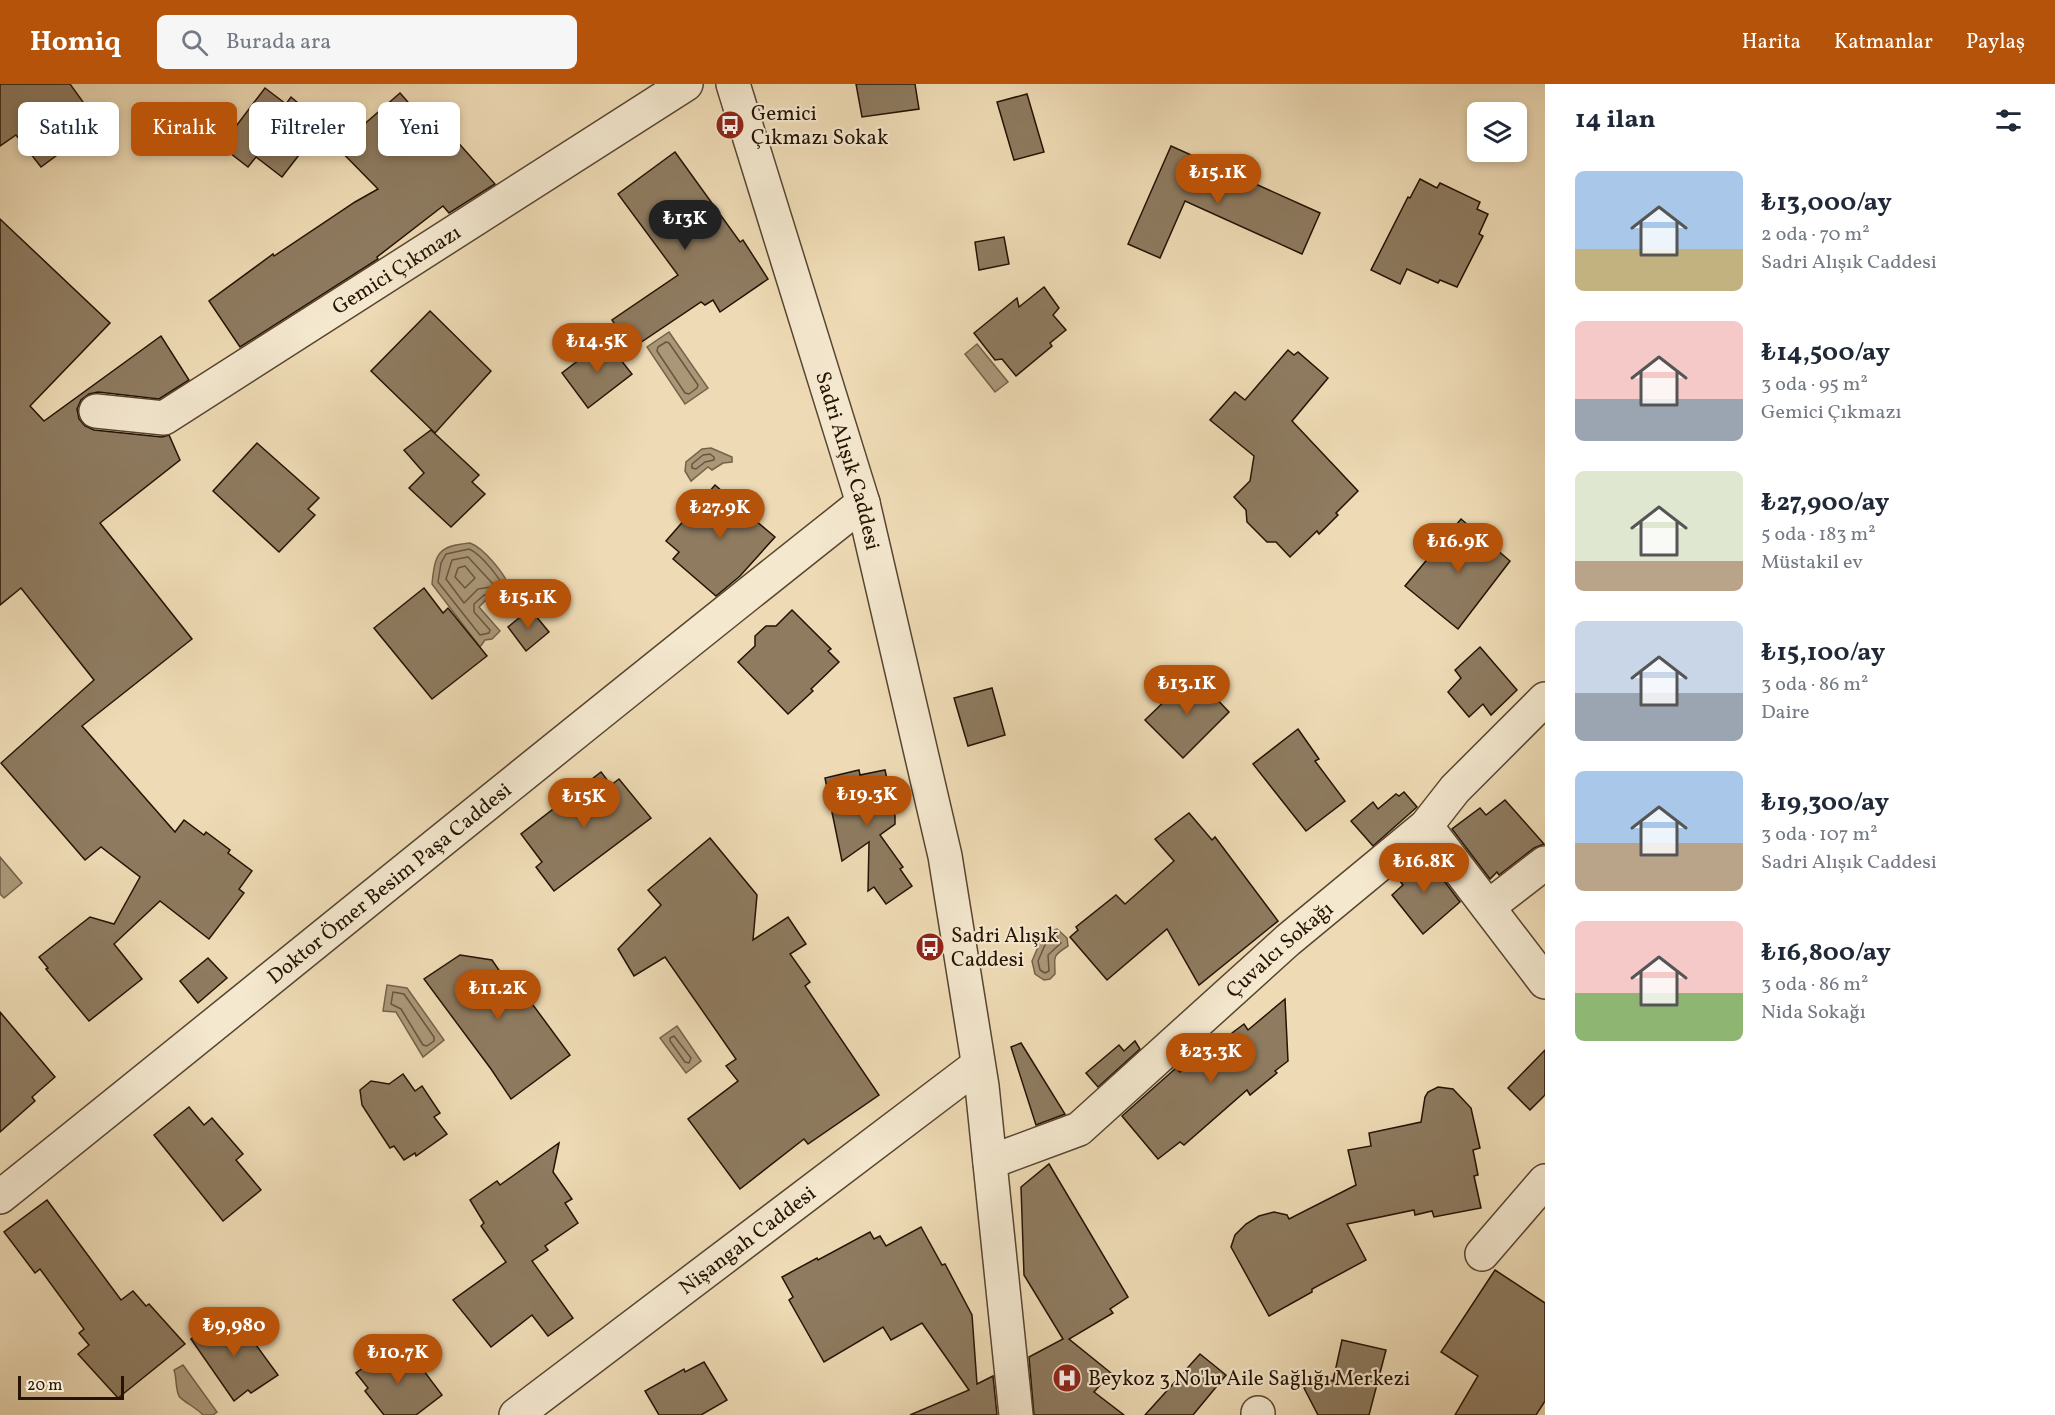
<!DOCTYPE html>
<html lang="tr">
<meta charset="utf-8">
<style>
body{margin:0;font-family:Vollkorn,serif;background:#f6f6f7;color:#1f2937;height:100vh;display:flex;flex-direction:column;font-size:22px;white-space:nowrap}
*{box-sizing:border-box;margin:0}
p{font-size:20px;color:#747a83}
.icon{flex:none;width:33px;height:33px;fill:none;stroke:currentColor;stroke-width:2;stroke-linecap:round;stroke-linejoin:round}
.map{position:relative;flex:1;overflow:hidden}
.details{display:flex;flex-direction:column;background:#fff;width:510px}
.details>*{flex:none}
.banner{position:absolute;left:18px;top:18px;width:570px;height:54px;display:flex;gap:12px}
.fabs{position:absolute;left:1467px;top:18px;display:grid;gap:12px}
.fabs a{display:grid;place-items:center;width:60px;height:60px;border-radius:9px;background:#fff;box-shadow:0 3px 9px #0003;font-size:30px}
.scale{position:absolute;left:18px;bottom:15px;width:106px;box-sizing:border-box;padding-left:6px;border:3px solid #251303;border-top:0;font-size:16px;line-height:21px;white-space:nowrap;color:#251303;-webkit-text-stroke:4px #f4e8cf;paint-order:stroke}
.price{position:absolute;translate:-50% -51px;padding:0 14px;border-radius:21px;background:#b45309;color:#fff;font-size:20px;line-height:39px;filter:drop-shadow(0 2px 3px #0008)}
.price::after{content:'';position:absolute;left:50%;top:36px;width:18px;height:14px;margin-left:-9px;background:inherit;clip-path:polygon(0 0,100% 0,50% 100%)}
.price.active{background:#222;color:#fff}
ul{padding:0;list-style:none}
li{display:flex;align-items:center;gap:18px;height:150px;padding:0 30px}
li span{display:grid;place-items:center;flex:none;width:168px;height:120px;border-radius:9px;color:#555}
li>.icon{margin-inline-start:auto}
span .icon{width:72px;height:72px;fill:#fffc;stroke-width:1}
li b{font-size:26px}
h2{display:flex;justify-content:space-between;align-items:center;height:72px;padding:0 30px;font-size:26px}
.chip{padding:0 21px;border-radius:9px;background:#fff;box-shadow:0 3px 9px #0003;font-size:21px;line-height:54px}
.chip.active{background:#b45309;color:#fff}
header{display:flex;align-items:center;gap:36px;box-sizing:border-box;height:84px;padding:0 30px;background:#b45309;color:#fff}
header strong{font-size:28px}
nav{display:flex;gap:33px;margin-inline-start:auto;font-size:21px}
.search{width:420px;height:54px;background:#f6f6f7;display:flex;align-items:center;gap:15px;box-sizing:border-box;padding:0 21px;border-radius:9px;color:#747a83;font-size:22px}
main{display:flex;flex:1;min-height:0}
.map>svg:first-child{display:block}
.water{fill:#aa9778;stroke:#756249;stroke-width:1.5}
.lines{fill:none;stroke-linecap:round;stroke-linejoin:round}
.shore{stroke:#68553e;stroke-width:1.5}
.building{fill:#8e7b60;stroke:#251303;stroke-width:1.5}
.minor-casing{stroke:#574530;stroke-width:36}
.minor{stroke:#f4e8cf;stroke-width:33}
.labels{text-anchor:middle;stroke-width:4.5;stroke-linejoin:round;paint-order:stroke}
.poi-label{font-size:21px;fill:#251303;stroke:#f4e8cf;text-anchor:start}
.street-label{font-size:21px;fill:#251303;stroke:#f4e8cf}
</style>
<header>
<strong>Homiq</strong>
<div class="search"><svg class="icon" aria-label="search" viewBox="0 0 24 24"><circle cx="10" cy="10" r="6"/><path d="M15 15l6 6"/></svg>Burada ara</div>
<nav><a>Harita</a><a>Katmanlar</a><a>Paylaş</a></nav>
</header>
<main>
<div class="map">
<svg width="1545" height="1331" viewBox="0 0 1545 1331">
<rect width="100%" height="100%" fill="#eedbb5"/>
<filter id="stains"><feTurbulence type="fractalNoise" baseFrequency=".00333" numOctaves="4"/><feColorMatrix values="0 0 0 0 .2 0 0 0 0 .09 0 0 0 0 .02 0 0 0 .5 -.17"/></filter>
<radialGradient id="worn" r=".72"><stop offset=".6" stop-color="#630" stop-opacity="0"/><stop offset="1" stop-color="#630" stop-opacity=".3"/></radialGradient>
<!-- water -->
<g class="water">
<path d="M 669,248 L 708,304 L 685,320 L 647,263 Z"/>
<path d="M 977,260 L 1008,298 L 995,308 L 965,270 Z"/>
<path d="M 711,364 L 732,373 L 732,378 L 723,379 L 712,386 L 708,383 L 691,397 L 685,387 L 686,378 L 702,365 Z"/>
<path d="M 470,459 C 484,464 507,492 511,507 C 509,515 506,517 498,521 L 486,516 L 479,523 L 500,547 L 492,555 L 485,556 L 480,563 L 432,500 C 435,469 438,462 470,459 Z"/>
<path d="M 0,773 L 22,799 L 4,814 L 0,810 Z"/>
<path d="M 1057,845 L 1067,854 L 1068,862 C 1051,873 1055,872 1055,890 L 1050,895 L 1044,896 L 1035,890 L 1032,877 L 1044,849 Z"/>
<path d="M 387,901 L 407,904 L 444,956 L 423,973 L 396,928 L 383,927 Z"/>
<path d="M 677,942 L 701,977 L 686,989 L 660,954 Z"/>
<path d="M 183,1281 L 217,1328 L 213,1331 L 203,1331 C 197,1324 182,1317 179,1312 C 175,1304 177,1294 174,1286 Z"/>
</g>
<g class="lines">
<!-- shore -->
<g class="shore">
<path d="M 666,258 L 669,259 L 698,301 L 697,304 L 689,310 L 685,309 L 657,267 L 658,263 Z"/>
<path d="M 710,370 L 714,373 L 714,376 L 705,378 L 696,385 L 692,384 L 692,380 L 703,371 Z"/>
<path d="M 469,465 C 480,469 501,495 505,506 L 503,511 L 498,514 L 484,511 L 474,520 L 474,528 L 490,546 L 489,549 L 480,551 L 438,498 L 441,479 L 446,470 Z"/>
<path d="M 468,473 L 493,500 L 491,503 L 478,505 L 464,519 L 446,495 L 452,476 Z"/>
<path d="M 465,482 L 475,494 L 465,504 L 455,493 L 458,484 Z"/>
<path d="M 1056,852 L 1061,859 L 1048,871 L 1049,887 L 1045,889 L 1040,886 L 1038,877 L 1048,854 Z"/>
<path d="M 393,908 L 404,910 L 434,953 L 434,957 L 427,962 L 423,961 L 401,925 L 391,920 Z"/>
<path d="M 674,952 L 691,974 L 689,979 L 685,978 L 670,957 L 670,954 Z"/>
</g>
</g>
<!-- building -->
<g class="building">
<path d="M 0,0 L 70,0 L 99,40 L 41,83 L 16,51 L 0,62 Z"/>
<path d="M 856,0 L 915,0 L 919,25 L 862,33 Z"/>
<path d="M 265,4 L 286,20 L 291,13 L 323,40 L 282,93 L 256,73 L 248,83 L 221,62 Z"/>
<path d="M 400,9 L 447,63 L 455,55 L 495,100 L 449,129 L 443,122 L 377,173 L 378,175 L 240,263 L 209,217 L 273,170 L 274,172 L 355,118 L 378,105 L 326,52 L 348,31 L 361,43 Z"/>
<path d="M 1027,10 L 1044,68 L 1014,76 L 997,18 Z"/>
<path d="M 1171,62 L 1320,129 L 1302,170 L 1185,117 L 1160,174 L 1128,160 Z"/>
<path d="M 675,68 L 740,158 L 743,156 L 768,195 L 720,228 L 713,216 L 705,221 L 701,218 L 631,265 L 612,236 L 678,191 L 618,110 Z"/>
<path d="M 1420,95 L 1437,104 L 1440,99 L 1480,118 L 1477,125 L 1488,130 L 1479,150 L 1483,152 L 1457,203 L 1440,196 L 1438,199 L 1407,185 L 1400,200 L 1371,186 L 1408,113 L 1410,114 Z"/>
<path d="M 0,135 L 110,239 L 30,322 L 44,337 L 161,252 L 189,296 L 159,315 L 98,308 L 89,310 L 81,316 L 77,325 L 79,335 L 85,342 L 94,346 L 162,353 L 169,351 L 180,376 L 100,439 L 192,555 L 82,642 L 175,748 L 184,736 L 204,751 L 206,748 L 230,766 L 228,769 L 252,787 L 239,805 L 244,809 L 209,855 L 160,817 L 114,860 L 142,895 L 89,937 L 46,885 L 48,884 L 39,873 L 90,833 L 114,840 L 140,793 L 101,763 L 85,776 L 1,679 L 94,596 L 21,504 L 0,521 Z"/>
<path d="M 1004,153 L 1009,180 L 979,186 L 975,158 Z"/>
<path d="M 1044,203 L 1059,224 L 1053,231 L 1066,246 L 1050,259 L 1052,262 L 1016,292 L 1002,275 L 995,276 L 974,249 L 1017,214 L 1019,223 Z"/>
<path d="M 430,227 L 491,287 L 435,349 L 371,287 Z"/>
<path d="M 605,256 L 632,290 L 588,324 L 562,289 Z"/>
<path d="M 1288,266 L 1294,271 L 1298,268 L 1328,294 L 1292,337 L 1358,407 L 1336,429 L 1338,431 L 1319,450 L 1317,447 L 1290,473 L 1276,458 L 1267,458 L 1247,438 L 1246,426 L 1234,413 L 1250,397 L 1254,372 L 1210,336 L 1235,308 L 1245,316 Z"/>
<path d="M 431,346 L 479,391 L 472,398 L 485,410 L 451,443 L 409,404 L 424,389 L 404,366 Z"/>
<path d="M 257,359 L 319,414 L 308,425 L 315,431 L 279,468 L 213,407 Z"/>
<path d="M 715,401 L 730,414 L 735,408 L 760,430 L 755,436 L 775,453 L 740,492 L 716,512 L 673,475 L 679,468 L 666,457 Z"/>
<path d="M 1461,435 L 1510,477 L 1458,545 L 1405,502 Z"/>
<path d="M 424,504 L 443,529 L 448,524 L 487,572 L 432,615 L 374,544 Z"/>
<path d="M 530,525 L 549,548 L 526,567 L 508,543 Z"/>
<path d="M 792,526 L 831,565 L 828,567 L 839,578 L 811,605 L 813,607 L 788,630 L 738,578 L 755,562 L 755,552 L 766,542 L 776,542 Z"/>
<path d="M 1480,563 L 1517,606 L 1491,631 L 1483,620 L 1469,633 L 1448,608 L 1461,594 L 1455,586 Z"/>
<path d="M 1193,590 L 1229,628 L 1183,674 L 1145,636 Z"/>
<path d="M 992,604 L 1005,651 L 968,662 L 954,614 Z"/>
<path d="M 1298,645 L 1319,675 L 1315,677 L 1345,717 L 1306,747 L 1253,680 Z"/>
<path d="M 859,686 L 860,691 L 885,686 L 895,732 L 895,740 L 880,751 L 903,783 L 900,785 L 912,802 L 886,820 L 874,803 L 868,807 L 869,758 L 842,777 L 825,694 Z"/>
<path d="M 601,688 L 611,701 L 619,695 L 651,734 L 554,807 L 536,783 L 542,778 L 521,750 Z"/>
<path d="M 1404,708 L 1417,723 L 1373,762 L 1351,737 L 1373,718 L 1378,725 L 1396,710 L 1399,712 Z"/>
<path d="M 1505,716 L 1544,760 L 1534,764 L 1499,791 L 1497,788 L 1490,795 L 1452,745 L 1480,724 L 1486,731 Z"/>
<path d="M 1189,729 L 1212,756 L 1215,753 L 1278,837 L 1199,901 L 1167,845 L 1107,896 L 1070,853 L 1078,846 L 1076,843 L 1116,811 L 1125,820 L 1174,777 L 1155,755 Z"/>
<path d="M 710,754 L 757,811 L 753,856 L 788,833 L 806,860 L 790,870 L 810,898 L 805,902 L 879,1011 L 808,1060 L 804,1055 L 740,1105 L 688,1035 L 738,997 L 726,982 L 736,975 L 665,873 L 634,892 L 618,865 L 661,821 L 648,806 Z"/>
<path d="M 1423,769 L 1460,818 L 1423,850 L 1392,811 L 1403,801 L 1400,797 L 1402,795 L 1398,790 Z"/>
<path d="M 460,871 L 492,876 L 507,898 L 513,894 L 570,971 L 511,1015 L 491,985 L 424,895 Z"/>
<path d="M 208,874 L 227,894 L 198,919 L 180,897 Z"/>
<path d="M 1285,915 L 1288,977 L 1275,987 L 1277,989 L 1250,1011 L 1247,1006 L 1184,1061 L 1180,1058 L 1158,1075 L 1122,1032 L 1176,984 L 1180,988 L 1244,940 L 1248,946 Z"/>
<path d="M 0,928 L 55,993 L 32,1013 L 35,1017 L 0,1048 Z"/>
<path d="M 1135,957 L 1140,965 L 1098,1003 L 1086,989 L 1119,961 L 1124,967 Z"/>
<path d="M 1021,959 L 1065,1030 L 1036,1041 L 1011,963 Z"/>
<path d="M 1545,966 L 1545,1011 L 1530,1026 L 1508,1004 Z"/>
<path d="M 403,990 L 415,1007 L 422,1002 L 440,1029 L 434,1033 L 447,1050 L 416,1072 L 415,1069 L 404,1076 L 394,1062 L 390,1064 L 373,1038 L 362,1021 L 360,1006 L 371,997 L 389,1000 Z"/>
<path d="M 1438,1003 L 1453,1005 L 1471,1024 L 1480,1064 L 1473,1066 L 1478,1091 L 1474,1092 L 1481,1124 L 1434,1133 L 1432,1127 L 1415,1131 L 1414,1126 L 1347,1140 L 1366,1176 L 1312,1205 L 1312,1208 L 1269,1232 L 1231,1163 L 1235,1151 L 1246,1140 L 1259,1132 L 1274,1128 L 1287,1131 L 1289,1135 L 1356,1101 L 1348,1066 L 1371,1062 L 1369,1049 L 1421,1038 L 1425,1013 L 1428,1008 Z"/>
<path d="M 189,1023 L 204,1041 L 212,1034 L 243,1070 L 236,1076 L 261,1106 L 223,1137 L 154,1051 Z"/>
<path d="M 559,1059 L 553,1088 L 572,1115 L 565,1119 L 578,1139 L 545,1162 L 548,1166 L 532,1177 L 573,1234 L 548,1252 L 532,1231 L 491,1263 L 453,1216 L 506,1178 L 481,1142 L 484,1139 L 470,1116 L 497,1097 L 500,1101 Z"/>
<path d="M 1049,1080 L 1128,1213 L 1110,1225 L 1113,1229 L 1069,1255 L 1111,1289 L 1094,1308 L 1124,1331 L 1034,1331 L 1029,1273 L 1063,1255 L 1024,1191 L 1021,1103 Z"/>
<path d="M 47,1116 L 121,1216 L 133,1207 L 146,1222 L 149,1220 L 185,1260 L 118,1314 L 78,1270 L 89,1261 L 79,1249 L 84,1245 L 40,1185 L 35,1189 L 4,1148 Z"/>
<path d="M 921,1143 L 942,1181 L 945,1180 L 972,1231 L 977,1300 L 993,1292 L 997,1331 L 910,1331 L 969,1306 L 922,1239 L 891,1256 L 883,1243 L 824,1278 L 789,1216 L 793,1213 L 782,1193 L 817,1174 L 818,1176 L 870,1148 L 874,1155 L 880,1152 L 886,1162 Z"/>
<path d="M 1495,1186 L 1545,1219 L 1545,1317 L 1536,1331 L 1455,1331 L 1478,1292 L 1441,1268 Z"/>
<path d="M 237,1235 L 278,1291 L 251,1309 L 248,1306 L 234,1317 L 191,1255 L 219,1236 L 224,1244 Z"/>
<path d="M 1342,1256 L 1386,1266 L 1369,1331 L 1318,1331 L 1304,1304 L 1321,1293 L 1333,1297 Z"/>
<path d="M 392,1263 L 402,1278 L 412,1271 L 442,1311 L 416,1331 L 384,1331 L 365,1307 L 368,1304 L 356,1289 Z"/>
<path d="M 1200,1270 L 1226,1291 L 1193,1331 L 1145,1331 Z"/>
<path d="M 704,1278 L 727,1316 L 701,1331 L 659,1331 L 645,1307 L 684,1285 L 685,1288 Z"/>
</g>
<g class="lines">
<!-- minor casing -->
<g class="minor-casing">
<g id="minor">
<path id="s1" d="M 733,0 L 863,419 L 945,772 L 982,1002 L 1016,1331"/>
<path id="s2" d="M 96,327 L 164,334 L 686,0"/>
<path d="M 1426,742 L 1545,898"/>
<path d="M 1488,823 L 1545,779"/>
<path id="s3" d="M 990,1078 L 1079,1045 L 1288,856 L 1426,742 L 1455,705 L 1545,615"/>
<path id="s4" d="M 0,1113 C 288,882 573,648 863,419"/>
<path d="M 1482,1170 L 1545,1097"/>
<path id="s5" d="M 516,1331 L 978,981"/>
<path d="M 1258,1331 L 1258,1329"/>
</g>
</g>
<!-- minor -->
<use href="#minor" class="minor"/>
</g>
<!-- icons -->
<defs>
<g id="bus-disc" transform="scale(1.5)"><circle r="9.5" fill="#8f2418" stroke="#f4e8cf"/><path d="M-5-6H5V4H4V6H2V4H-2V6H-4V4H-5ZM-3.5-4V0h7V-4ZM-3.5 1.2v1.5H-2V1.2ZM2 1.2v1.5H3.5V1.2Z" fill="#fff"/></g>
<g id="hospital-disc" transform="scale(1.5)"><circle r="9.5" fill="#8f2418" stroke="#f4e8cf"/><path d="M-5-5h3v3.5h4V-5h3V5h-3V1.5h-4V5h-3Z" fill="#fff"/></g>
</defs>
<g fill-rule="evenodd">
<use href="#bus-disc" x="730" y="41"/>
<use href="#bus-disc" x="930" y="863"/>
<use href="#hospital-disc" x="1067" y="1294"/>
</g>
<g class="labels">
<!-- poi labels -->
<g class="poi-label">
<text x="751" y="36">Gemici<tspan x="751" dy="24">Çıkmazı Sokak</tspan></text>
<text x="951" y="858">Sadri Alışık<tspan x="951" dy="24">Caddesi</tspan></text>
<text x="1088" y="1301">Beykoz 3 No'lu Aile Sağlığı Merkezi</text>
</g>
<!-- street labels -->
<g class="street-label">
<text dy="7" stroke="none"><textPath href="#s2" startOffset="344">Gemici Çıkmazı</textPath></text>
<text dy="7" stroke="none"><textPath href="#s1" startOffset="394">Sadri Alışık Caddesi</textPath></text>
<text dy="7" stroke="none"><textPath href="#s4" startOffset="500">Doktor Ömer Besim Paşa Caddesi</textPath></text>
<text dy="7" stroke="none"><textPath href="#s3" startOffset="364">Çuvalcı Sokağı</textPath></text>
<text dy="7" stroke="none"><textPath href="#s5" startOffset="290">Nişangah Caddesi</textPath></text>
</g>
</g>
<rect width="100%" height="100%" filter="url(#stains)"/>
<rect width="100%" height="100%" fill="url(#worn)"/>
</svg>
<div class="fabs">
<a><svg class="icon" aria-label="layers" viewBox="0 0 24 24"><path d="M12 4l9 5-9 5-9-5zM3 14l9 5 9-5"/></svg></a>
</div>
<div class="scale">20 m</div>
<b class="price" style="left:1218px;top:121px">₺15.1K</b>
<b class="price active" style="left:685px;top:167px">₺13K</b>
<b class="price" style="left:597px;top:290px">₺14.5K</b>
<b class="price" style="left:720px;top:456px">₺27.9K</b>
<b class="price" style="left:1458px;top:490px">₺16.9K</b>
<b class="price" style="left:528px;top:546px">₺15.1K</b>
<b class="price" style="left:1187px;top:632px">₺13.1K</b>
<b class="price" style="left:867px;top:743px">₺19.3K</b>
<b class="price" style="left:584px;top:745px">₺15K</b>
<b class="price" style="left:1424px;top:810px">₺16.8K</b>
<b class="price" style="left:498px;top:937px">₺11.2K</b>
<b class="price" style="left:1211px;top:1000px">₺23.3K</b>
<b class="price" style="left:234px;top:1274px">₺9,980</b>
<b class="price" style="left:398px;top:1301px">₺10.7K</b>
<div class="banner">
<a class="chip">Satılık</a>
<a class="chip active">Kiralık</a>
<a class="chip">Filtreler</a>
<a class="chip">Yeni</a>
</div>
</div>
<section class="details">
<h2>14 ilan<svg class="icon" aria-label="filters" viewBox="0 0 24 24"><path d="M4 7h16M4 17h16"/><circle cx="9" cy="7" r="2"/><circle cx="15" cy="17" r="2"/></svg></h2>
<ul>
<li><span style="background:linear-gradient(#a9c7e8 65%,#c2b280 0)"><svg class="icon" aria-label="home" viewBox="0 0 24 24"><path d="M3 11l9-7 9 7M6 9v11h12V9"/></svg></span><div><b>₺13,000/ay</b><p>2 oda · 70 m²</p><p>Sadri Alışık Caddesi</p></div></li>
<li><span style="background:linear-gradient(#f6c9c9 65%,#9aa5b1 0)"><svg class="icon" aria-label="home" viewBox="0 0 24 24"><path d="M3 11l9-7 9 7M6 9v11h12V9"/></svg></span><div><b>₺14,500/ay</b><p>3 oda · 95 m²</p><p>Gemici Çıkmazı</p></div></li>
<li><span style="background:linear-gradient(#dfe7d0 75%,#b9a48a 0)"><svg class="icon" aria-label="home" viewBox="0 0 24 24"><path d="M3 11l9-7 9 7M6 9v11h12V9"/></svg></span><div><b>₺27,900/ay</b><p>5 oda · 183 m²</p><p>Müstakil ev</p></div></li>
<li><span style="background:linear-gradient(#c9d6e8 60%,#9aa5b1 0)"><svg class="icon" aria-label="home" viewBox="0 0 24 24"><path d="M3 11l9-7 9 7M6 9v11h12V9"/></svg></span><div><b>₺15,100/ay</b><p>3 oda · 86 m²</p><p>Daire</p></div></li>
<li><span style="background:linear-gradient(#a9c7e8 60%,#b9a48a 0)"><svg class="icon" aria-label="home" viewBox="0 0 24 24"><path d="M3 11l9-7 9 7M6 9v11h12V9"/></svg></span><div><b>₺19,300/ay</b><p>3 oda · 107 m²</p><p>Sadri Alışık Caddesi</p></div></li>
<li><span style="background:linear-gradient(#f6c9c9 60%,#8fb573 0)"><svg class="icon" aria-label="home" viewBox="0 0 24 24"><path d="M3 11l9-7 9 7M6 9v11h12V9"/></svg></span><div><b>₺16,800/ay</b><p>3 oda · 86 m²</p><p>Nida Sokağı</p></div></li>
</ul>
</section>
</main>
